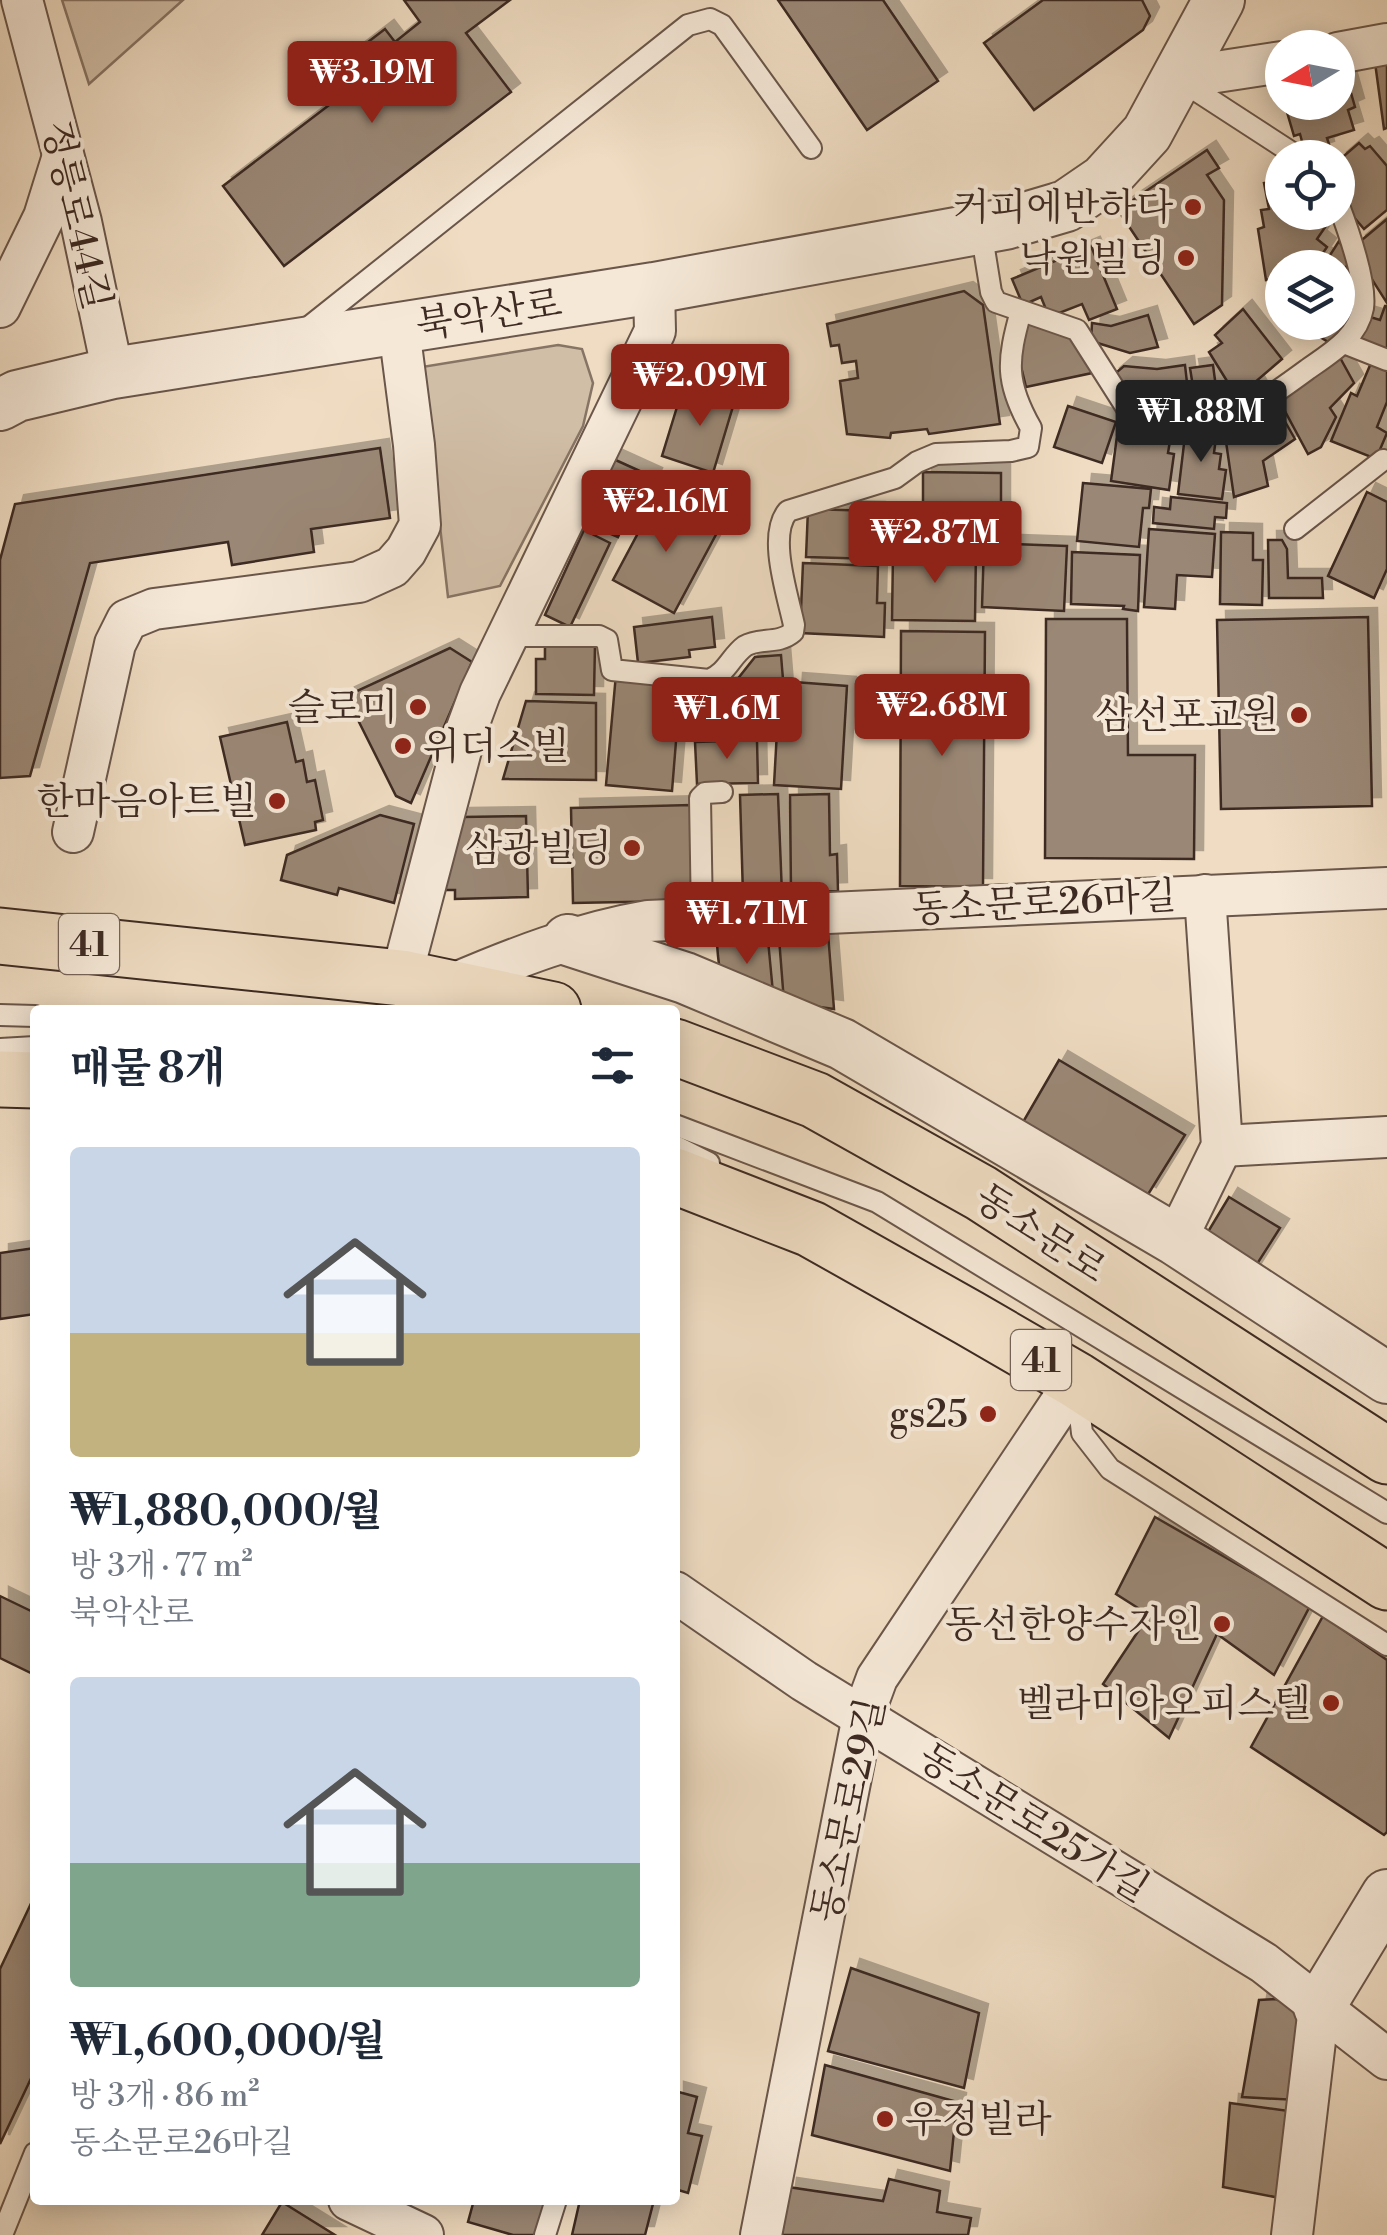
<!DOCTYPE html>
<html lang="ko">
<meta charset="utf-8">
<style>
body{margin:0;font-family:"Libre Bodoni","Noto Serif KR",serif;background:#f2f2f3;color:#1f2937;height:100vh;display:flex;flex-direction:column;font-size:38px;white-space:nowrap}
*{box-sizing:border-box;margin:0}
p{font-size:32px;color:#747a83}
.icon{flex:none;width:55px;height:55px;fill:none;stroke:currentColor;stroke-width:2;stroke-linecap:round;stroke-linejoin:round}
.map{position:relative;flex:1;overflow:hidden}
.details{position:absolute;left:30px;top:1005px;width:650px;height:1200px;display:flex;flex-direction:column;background:#fff;border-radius:10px;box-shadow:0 5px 25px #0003}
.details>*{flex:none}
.needle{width:65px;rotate:260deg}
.buttons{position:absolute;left:1265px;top:30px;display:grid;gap:20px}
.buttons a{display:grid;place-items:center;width:90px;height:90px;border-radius:50%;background:#fff;box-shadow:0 5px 25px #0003;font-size:50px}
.price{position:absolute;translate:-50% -85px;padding:0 22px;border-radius:10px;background:#8f2418;color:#fff;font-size:32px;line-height:65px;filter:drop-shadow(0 2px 5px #0008)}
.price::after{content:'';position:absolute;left:50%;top:60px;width:30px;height:22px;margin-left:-15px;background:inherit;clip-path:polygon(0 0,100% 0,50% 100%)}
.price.current{background:#222;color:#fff}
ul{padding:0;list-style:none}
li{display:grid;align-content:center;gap:20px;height:530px;padding:0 40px}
li span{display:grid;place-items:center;height:310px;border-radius:10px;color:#555}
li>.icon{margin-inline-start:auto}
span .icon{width:180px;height:180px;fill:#fffc;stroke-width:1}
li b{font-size:42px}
h2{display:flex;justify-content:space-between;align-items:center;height:120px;padding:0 40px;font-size:42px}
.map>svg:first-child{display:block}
.green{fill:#d1bea7;stroke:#877464;stroke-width:2.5}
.building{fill:#9a8775;stroke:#3d2a22;stroke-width:2.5;filter:url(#shadow)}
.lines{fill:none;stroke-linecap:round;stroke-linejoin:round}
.service-casing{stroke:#6a564a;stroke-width:24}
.minor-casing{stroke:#6a564a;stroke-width:44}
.tertiary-casing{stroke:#6a564a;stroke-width:54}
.primary-casing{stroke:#3d2a22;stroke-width:59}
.service{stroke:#f5e8d7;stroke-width:20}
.minor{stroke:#f5e8d7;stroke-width:40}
.tertiary{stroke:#f5e8d7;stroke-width:50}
.primary{stroke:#efdcc2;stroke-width:55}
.poi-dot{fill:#8f2418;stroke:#f5e8d7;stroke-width:4}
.labels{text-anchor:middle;stroke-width:8;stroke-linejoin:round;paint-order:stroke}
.shield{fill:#f5e8d7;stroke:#746358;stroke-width:2.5}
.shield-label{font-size:35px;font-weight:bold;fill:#3d2a22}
.poi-label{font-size:38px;fill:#3d2a22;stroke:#f5e8d7;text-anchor:end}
.street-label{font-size:38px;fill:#3d2a22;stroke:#f5e8d7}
</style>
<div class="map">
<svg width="1387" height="2235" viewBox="0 0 1387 2235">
<defs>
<filter id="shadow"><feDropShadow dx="9" dy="-9" stdDeviation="0" flood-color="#0004"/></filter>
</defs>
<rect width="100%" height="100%" fill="#efdcc2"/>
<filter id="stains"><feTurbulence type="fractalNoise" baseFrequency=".002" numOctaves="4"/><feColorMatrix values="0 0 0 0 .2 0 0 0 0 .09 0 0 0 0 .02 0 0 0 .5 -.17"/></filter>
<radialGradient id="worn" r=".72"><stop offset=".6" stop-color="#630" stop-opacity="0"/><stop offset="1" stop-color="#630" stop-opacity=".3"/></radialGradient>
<!-- green -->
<g class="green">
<path d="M 62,0 L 183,0 L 89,84 Z"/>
<path d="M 558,345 L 582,349 L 593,383 L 583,426 L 500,586 L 448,597 L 422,367 Z"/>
</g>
<!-- building -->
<g class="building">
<path d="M 404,0 L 510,0 L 466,33 L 511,92 L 284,266 L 223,186 L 337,99 L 321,78 L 385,29 L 395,42 L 420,22 Z"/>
<path d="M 778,0 L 883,0 L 938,81 L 867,130 Z"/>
<path d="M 1043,0 L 1142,0 L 1150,16 L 1143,30 L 1034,110 L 984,43 Z"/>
<path d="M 1387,53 L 1387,128 L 1384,129 L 1374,55 Z"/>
<path d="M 1342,61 L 1355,107 L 1348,110 L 1354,130 L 1327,138 L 1329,144 L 1324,146 L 1325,150 L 1306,156 L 1300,134 L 1294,136 L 1284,102 L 1338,102 L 1338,63 Z"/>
<path d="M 1359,143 L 1365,149 L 1370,146 L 1387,166 L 1387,210 L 1364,229 L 1341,202 L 1351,194 L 1338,178 L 1338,161 Z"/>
<path d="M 1207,150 L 1219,168 L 1207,175 L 1224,200 L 1222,305 L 1194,324 L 1118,210 Z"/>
<path d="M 1282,180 L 1282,212 L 1326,212 L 1328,223 L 1317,239 L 1327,247 L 1313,268 L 1282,268 L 1282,277 L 1266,280 L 1258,229 L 1264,227 L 1261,210 L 1269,209 L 1264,183 Z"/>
<path d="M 1387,219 L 1387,303 L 1359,259 L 1357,244 Z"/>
<path d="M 1339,241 L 1351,260 L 1346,267 L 1353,315 L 1333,345 L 1296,322 L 1338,322 L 1338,268 L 1317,268 L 1323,257 L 1327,260 Z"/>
<path d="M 1091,246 L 1117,309 L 1089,320 L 1082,304 L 1049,317 L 1041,297 L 1023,305 L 1012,279 Z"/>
<path d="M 964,291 L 983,305 L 1000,424 L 929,434 L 927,429 L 891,433 L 890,438 L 847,434 L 840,381 L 858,378 L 856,361 L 842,363 L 839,345 L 831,346 L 827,324 Z"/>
<path d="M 1385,306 L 1387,306 L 1387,352 L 1359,344 L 1367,316 L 1380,320 Z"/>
<path d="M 1243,309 L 1282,359 L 1254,383 L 1259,392 L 1240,402 L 1209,352 L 1222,343 L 1215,335 Z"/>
<path d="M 1148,315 L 1158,347 L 1130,353 L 1091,341 L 1092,323 L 1111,326 Z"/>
<path d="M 1027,323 L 1074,339 L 1092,373 L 1026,387 L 1018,354 Z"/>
<path d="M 1338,354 L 1354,383 L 1330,408 L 1336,417 L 1321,447 L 1308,454 L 1279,400 Z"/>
<path d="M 1371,363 L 1387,370 L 1387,402 L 1377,427 L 1387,433 L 1376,459 L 1331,441 L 1351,393 L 1357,396 Z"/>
<path d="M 1185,365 L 1191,418 L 1129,403 L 1111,377 L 1124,366 L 1157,369 Z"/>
<path d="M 1213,365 L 1217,395 L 1227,393 L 1230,413 L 1198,418 L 1190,368 Z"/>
<path d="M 716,387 L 737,393 L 713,473 L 662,456 L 677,407 L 701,391 L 713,395 Z"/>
<path d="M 1275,404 L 1295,439 L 1263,461 L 1268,486 L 1234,497 L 1225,435 Z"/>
<path d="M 1068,406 L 1116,422 L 1102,463 L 1054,447 Z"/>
<path d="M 1119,421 L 1146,424 L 1145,432 L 1171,435 L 1168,453 L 1174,454 L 1169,490 L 1111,481 Z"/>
<path d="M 1186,427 L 1217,430 L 1214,453 L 1221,454 L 1219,469 L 1226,470 L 1222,499 L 1178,494 Z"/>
<path d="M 380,448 L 390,518 L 311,529 L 314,552 L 232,565 L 228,542 L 90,563 L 30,776 L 0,778 L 0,560 L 15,504 Z"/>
<path d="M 609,457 L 653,477 L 636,517 L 628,513 L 618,537 L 581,521 Z"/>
<path d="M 923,472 L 1001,473 L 1001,532 L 923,528 Z"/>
<path d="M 1083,483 L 1151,489 L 1149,508 L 1143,508 L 1139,547 L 1077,541 Z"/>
<path d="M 1367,492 L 1387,502 L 1387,569 L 1374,598 L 1328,576 Z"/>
<path d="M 1171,497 L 1227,503 L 1226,518 L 1215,517 L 1214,529 L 1153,523 L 1154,507 L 1170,509 Z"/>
<path d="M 669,502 L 719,529 L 674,613 L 613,580 L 653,505 L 664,510 Z"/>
<path d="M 808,509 L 876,511 L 875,559 L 806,557 Z"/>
<path d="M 1149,529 L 1215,534 L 1212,577 L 1177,575 L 1175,609 L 1144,607 Z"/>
<path d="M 584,530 L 610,543 L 570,627 L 545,615 Z"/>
<path d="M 1221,532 L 1253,533 L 1253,560 L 1263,560 L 1262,605 L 1220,604 Z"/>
<path d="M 1268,540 L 1282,540 L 1287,549 L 1288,578 L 1322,578 L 1323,598 L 1269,598 Z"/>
<path d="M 984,543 L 1067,546 L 1064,611 L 982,607 Z"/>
<path d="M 937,548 L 976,548 L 975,621 L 892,620 L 893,554 L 936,555 Z"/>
<path d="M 1072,552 L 1140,555 L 1138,611 L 1123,609 L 1124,606 L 1071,604 Z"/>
<path d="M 803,563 L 878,566 L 877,603 L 885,603 L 884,637 L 800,633 Z"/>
<path d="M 712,617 L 715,647 L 689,650 L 690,657 L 638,663 L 634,627 Z"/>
<path d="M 1368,617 L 1372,806 L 1221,809 L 1217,620 Z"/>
<path d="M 1046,619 L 1127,619 L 1128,755 L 1195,755 L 1194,859 L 1045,858 Z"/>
<path d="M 901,631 L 985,632 L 983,887 L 900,886 Z"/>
<path d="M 545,643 L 595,644 L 594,695 L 536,694 L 536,659 L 545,659 Z"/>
<path d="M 450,648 L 472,662 L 411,803 L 396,796 L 346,696 Z"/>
<path d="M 781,655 L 787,728 L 706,735 L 703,689 L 732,686 L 755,657 Z"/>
<path d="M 616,674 L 681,680 L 672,791 L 606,785 Z"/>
<path d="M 794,682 L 847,686 L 841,789 L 774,785 L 777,731 L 791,732 Z"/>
<path d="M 526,701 L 596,703 L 596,780 L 503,779 Z"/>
<path d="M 287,722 L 296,762 L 303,760 L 307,782 L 315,780 L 323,820 L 315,822 L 316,830 L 245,845 L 220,737 Z"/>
<path d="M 757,740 L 758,783 L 697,784 L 695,742 Z"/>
<path d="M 778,794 L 782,894 L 743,895 L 740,795 Z"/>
<path d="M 829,794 L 830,855 L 837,854 L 838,891 L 791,893 L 790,795 Z"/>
<path d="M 691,805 L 693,889 L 677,889 L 677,901 L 573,903 L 571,808 Z"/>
<path d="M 380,815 L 414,824 L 394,903 L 339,888 L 337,895 L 281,880 L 287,855 Z"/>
<path d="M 526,816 L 528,897 L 455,899 L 455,890 L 439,890 L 461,817 Z"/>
<path d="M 828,933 L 834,1009 L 784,1002 L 779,938 Z"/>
<path d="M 768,940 L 774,1003 L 721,981 L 718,956 L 717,944 Z"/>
<path d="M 1059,1060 L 1185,1135 L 1147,1196 L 1023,1122 Z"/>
<path d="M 1229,1197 L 1280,1228 L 1250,1275 L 1200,1245 Z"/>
<path d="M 35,1248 L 35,1314 L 0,1319 L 0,1253 Z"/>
<path d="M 1155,1517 L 1310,1606 L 1274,1675 L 1217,1634 L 1169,1738 L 1103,1684 L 1149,1615 L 1116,1594 Z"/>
<path d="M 0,1596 L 35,1613 L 35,1675 L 0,1658 Z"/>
<path d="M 1323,1616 L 1387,1660 L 1387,1832 L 1384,1835 L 1251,1747 Z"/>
<path d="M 35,1895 L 35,2070 L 0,2144 L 0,1969 Z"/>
<path d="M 851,1968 L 979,2013 L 964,2088 L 828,2051 Z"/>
<path d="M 1276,1999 L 1308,2014 L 1297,2100 L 1242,2097 L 1259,2000 Z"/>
<path d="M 825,2065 L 957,2102 L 950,2171 L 812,2135 Z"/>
<path d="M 675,2091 L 697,2097 L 688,2133 L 702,2136 L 688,2193 L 675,2189 Z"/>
<path d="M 1230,2103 L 1296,2112 L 1280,2198 L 1223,2187 Z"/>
<path d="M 889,2179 L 940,2191 L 937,2212 L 971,2218 L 968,2235 L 782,2235 L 788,2187 L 883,2201 Z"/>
<path d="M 474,2200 L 549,2200 L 539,2235 L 513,2235 L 468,2222 Z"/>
<path d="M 580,2200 L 654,2200 L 645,2235 L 572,2235 Z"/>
<path d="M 282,2202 L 335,2235 L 262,2235 Z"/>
</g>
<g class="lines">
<!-- service casing -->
<g class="service-casing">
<g id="service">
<path d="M 1180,80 L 1300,158"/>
<path d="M 981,230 L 991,292 L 996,302 L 1077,330 L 1126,407 C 1201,448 1248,413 1308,369 C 1331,353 1358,337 1363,308 C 1367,283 1347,227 1338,203"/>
<path d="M 305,330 L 688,25 L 710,19 L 722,25 L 811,148"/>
<path d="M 1344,343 L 1387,360"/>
<path d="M 1295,529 L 1383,460"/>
<path d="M 507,636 L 599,636 L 607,640 L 612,670 L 709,680 C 727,673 731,656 745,646 C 760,637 778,645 793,632 L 794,625 C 788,596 767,535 788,511 L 895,478 L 917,462 L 936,454 L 1011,451 L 1028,447 L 1031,428 C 1005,382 1007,361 1021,311"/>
<path d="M 702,918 L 700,798 L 705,793 L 722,792"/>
<path d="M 0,1015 L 35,1016"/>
<path d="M 0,1049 L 35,1047"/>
<path d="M 675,1125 L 877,1202 L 1387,1513"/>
<path d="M 675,1146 L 709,1163"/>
<path d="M 1077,1389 L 1082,1433 L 1110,1469 L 1387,1645"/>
<path d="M 2,2235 L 35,2153"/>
<path d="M 545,2235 L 556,2200"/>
</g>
</g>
<!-- minor casing -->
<g class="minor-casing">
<g id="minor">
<path d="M 22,0 L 81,222 L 113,373"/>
<path d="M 1338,53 L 1387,44"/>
<path d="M 1177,78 L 1282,62"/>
<path d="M 0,307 L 44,217 L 63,156"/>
<path d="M 73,832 L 115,644 L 127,620 L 154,609 L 359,582 L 392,567 L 406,551 L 420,525 L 414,445 L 399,329"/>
<path d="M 401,978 L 466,731 L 480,693 L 655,331 L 654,288"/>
<path d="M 449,986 C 514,958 578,933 648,921 L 1387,888"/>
<path d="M 1222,1146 L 1387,1137"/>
<path d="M 1176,1240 L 1222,1146 L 1205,895"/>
<path d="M 675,1592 L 804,1681 L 1264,1963 L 1387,2059"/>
<path d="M 349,2200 L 423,2235"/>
<path d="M 761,2235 L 863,1716 L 877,1678 L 1076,1380"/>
<path d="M 1292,2235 L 1319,2007"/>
</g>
</g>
<!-- tertiary casing -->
<g class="tertiary-casing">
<g id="tertiary">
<path d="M 0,405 L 17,396 L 113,373 L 654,288 L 1005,224 L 1066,206 L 1104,180 L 1147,133 L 1219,0"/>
<path d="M 568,940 L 685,978 L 842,1044 L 1176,1240 L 1387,1378"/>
<path d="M 1319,2007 L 1387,1895"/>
</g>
</g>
<!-- primary casing -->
<g class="primary-casing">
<g id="primary">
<path d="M 0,936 L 401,978 L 553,1010"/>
<path d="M 675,1047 L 815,1100 L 981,1193 L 1387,1456"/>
<path d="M 0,1079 L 35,1080"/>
<path d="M 675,1176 L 811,1229 L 969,1318 L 1076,1380 L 1387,1582"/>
</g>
</g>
<!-- service -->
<use href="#service" class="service"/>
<!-- minor -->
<use href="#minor" class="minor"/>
<!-- tertiary -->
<use href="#tertiary" class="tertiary"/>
<!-- primary -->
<use href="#primary" class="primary"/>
</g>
<!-- markers -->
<g class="poi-dot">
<circle cx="1193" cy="207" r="10"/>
<circle cx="1186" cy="258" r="10"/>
<circle cx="418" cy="707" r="10"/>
<circle cx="1299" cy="715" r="10"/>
<circle cx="403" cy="746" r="10"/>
<circle cx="277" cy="801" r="10"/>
<circle cx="632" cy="848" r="10"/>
<circle cx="988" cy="1414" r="10"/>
<circle cx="1222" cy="1624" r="10"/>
<circle cx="1331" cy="1703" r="10"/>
<circle cx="885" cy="2119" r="10"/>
</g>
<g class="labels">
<!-- shield labels -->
<g class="shield">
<rect x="59" y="914" width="60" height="60" rx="8"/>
<rect x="1011" y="1330" width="60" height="60" rx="8"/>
</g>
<g class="shield-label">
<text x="89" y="956">41</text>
<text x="1041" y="1372">41</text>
</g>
<!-- poi labels -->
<g class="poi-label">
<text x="1173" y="220">커피에반하다</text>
<text x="1166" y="271">낙원빌딩</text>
<text x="398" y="720">슬로미</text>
<text x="1279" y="728">삼선포교원</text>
<text x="423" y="759" text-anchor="start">위더스빌</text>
<text x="257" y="814">한마음아트빌</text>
<text x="612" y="861">삼광빌딩</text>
<text x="968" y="1427">gs25</text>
<text x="1202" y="1637">동선한양수자인</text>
<text x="1311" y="1716">벨라미아오피스텔</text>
<text x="905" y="2132" text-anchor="start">우정빌라</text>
</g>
<!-- street labels -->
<g class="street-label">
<text transform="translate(77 215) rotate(77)" y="13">정릉로44길</text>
<text transform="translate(489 314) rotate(-9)" y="13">북악산로</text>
<text transform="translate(1044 902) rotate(-3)" y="13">동소문로26마길</text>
<text transform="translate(1041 1233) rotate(33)" y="13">동소문로</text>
<text transform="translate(848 1810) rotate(-78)" y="13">동소문로29길</text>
<text transform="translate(1034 1822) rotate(32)" y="13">동소문로25가길</text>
</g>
</g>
<rect width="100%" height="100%" filter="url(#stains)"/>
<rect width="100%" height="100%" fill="url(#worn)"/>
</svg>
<div class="buttons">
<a><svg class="needle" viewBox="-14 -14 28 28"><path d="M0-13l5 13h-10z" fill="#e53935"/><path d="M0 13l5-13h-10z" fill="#747a83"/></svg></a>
<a><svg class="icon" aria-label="locate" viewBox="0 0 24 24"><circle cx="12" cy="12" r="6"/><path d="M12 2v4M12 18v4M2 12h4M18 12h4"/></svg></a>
<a><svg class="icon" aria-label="layers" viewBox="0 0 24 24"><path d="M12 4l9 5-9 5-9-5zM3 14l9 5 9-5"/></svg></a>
</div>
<b class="price" style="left:372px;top:126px">₩3.19M</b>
<b class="price" style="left:700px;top:429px">₩2.09M</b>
<b class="price current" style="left:1201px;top:465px">₩1.88M</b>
<b class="price" style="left:666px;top:555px">₩2.16M</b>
<b class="price" style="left:935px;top:586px">₩2.87M</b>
<b class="price" style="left:942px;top:759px">₩2.68M</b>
<b class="price" style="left:727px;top:762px">₩1.6M</b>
<b class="price" style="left:747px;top:967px">₩1.71M</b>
<section class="details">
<h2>매물 8개<svg class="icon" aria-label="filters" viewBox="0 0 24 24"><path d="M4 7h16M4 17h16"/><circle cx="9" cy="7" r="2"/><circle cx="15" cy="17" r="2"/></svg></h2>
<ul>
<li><span style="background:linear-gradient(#c9d6e8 60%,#c2b280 0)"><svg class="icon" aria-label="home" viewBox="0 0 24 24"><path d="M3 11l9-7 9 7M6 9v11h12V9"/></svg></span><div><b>₩1,880,000/월</b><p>방 3개 · 77 m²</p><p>북악산로</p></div></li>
<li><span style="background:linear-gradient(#c9d6e8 60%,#7fa58c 0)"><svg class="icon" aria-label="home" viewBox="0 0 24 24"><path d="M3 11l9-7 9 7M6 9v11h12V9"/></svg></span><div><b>₩1,600,000/월</b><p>방 3개 · 86 m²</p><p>동소문로26마길</p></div></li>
</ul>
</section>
</div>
